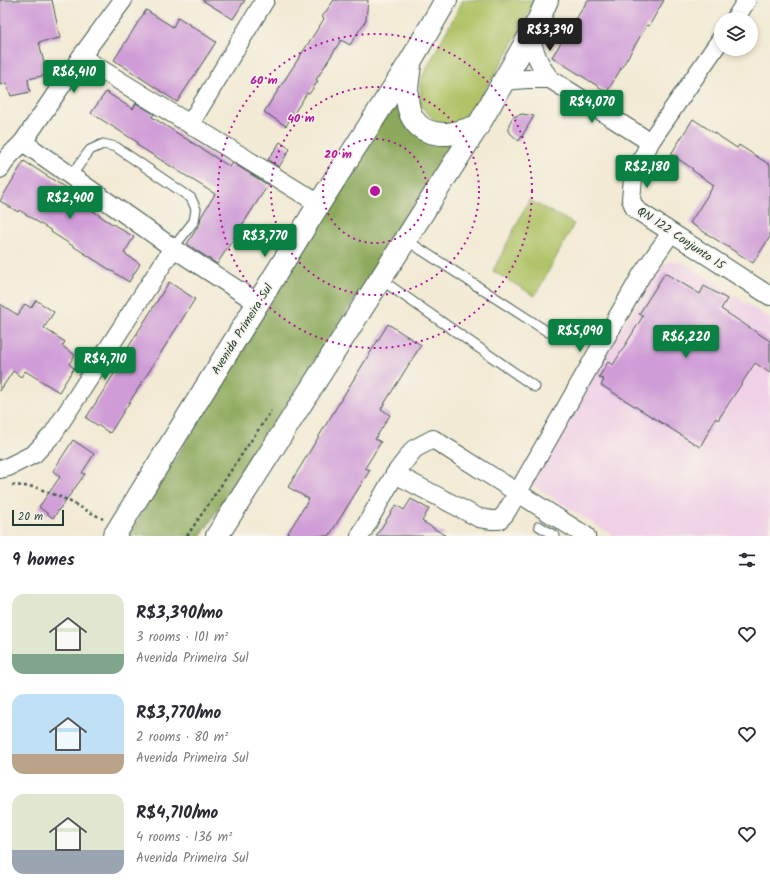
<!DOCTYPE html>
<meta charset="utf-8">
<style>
body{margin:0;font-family:Kalam,sans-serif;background:#f7f7f7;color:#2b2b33;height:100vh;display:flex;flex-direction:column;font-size:15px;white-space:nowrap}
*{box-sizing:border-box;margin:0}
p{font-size:13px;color:#7c7c81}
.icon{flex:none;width:22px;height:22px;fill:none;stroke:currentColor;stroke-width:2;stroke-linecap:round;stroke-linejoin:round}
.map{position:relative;height:536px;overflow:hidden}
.details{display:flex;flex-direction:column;background:#fff;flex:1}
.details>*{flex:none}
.tools{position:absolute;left:714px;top:12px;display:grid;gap:8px}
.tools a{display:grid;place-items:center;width:44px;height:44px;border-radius:50%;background:#fff;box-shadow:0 2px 6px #0003;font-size:20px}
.scale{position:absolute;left:12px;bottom:10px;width:52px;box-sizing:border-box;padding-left:4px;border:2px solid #1f3d34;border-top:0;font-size:11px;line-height:14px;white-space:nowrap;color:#1f3d34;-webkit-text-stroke:3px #f7f3e8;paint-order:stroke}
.price{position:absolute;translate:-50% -34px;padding:0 9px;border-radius:4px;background:#0b8043;color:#fff;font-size:13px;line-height:26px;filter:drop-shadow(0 1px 2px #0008)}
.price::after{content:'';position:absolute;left:50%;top:24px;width:12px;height:9px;margin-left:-6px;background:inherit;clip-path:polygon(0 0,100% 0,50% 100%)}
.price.current{background:#222;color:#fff}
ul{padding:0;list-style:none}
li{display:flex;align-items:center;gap:12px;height:100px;padding:0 12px}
li span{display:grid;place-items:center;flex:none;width:112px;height:80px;border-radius:12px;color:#555}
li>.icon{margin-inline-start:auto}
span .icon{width:48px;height:48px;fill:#fffc;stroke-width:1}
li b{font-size:17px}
h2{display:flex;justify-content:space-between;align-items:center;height:48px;padding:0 12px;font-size:17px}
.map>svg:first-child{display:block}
.built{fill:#efd0e6}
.green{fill:#b0c367;stroke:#68804e}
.forest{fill:#8ca95c;stroke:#567348}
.building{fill:#cf9cd7}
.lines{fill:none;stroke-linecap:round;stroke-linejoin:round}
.service-casing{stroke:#3f574c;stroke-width:11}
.minor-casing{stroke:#3f574c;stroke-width:20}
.secondary-casing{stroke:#3f574c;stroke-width:24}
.path{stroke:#3f574c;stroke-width:2.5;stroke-dasharray:3 3;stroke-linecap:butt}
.service{stroke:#fff;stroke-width:9}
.minor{stroke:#fff;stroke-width:18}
.secondary{stroke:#fff;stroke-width:22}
.ring{fill:none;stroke:#b5179e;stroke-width:2;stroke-dasharray:2 4}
.labels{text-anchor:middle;stroke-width:3;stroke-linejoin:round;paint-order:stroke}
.street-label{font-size:12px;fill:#1f3d34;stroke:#f7f3e8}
.centre{fill:#b5179e;stroke:#f7f3e8;stroke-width:2}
.ring-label{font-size:12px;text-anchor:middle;font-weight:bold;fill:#b5179e;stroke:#f7f3e8;stroke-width:3;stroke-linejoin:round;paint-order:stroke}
</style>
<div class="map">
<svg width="770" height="536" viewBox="0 0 770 536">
<rect width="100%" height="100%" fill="#f7f3e8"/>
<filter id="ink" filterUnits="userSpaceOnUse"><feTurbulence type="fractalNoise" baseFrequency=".025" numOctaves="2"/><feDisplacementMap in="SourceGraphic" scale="8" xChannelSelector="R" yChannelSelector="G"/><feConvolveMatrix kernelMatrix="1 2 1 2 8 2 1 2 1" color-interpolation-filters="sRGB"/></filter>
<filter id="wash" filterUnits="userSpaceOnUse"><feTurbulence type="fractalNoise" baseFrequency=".012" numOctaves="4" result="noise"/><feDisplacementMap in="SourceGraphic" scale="16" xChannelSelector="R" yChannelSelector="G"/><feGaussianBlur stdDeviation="0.9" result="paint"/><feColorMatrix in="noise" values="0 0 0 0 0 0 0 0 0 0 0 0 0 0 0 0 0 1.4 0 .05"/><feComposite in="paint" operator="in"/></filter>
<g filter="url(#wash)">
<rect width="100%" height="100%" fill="#f2ead4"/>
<!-- built -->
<path class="built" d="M 670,261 L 684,263 L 770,319 L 770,536 L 614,536 L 526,481 L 661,266 Z"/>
<!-- green -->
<g class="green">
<path d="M 463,0 L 536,0 L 508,52 L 469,116 L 451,124 L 437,123 L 421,106 L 420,81 Z"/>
<path d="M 529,200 L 574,224 L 535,296 L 493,271 Z"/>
</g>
<!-- forest -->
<path class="forest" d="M 396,98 L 456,142 L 201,536 L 128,536 Z"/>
<g id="blocks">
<!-- building -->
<g class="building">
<path d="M 0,0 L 52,0 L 60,38 L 39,42 L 47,75 L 28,79 L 30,92 L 11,96 L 6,83 L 0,85 Z"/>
<path d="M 202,0 L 245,0 L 233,19 Z"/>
<path d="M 334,0 L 368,0 L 366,20 L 350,45 L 341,40 L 316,80 L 318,81 L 309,94 L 307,93 L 286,126 L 264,112 L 324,19 L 322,17 Z"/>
<path d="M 588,0 L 664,0 L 649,26 L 647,25 L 607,92 L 552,57 Z"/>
<path d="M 146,10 L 173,27 L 178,17 L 216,42 L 177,102 L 114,60 Z"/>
<path d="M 106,92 L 133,109 L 136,103 L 154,114 L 152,117 L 230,167 L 233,163 L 268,185 L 217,264 L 187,244 L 200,223 L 201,217 L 215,194 L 137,145 L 137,142 L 91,113 Z"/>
<path d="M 522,114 L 534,116 L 519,141 L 511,134 L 509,131 L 509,124 L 513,117 Z"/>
<path d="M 693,119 L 737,148 L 739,145 L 770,165 L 770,237 L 753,263 L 690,223 L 714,185 L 692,170 L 693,169 L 671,154 Z"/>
<path d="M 280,142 L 290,149 L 279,167 L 268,160 Z"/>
<path d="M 24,161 L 75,194 L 73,197 L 106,220 L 134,237 L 124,253 L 140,264 L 129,282 L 51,232 L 52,231 L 19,210 L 18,212 L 0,201 Z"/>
<path d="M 665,273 L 700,294 L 704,286 L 727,299 L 721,309 L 770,341 L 770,373 L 755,363 L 718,420 L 716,418 L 700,447 L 601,385 L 604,380 L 599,377 L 608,362 L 613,365 L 643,316 L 639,314 Z"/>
<path d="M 169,282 L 195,299 L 110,433 L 86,418 L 114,374 L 107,369 L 121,348 L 126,351 Z"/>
<path d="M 36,300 L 54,312 L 44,328 L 65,342 L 62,346 L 75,355 L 69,364 L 74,368 L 59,392 L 25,371 L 21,377 L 13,371 L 0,391 L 0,304 L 18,315 L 25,304 L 31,308 Z"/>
<path d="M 388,324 L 421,345 L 381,409 L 390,415 L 375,439 L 381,442 L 365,468 L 370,470 L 329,536 L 286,536 L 309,499 L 288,487 L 347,390 Z"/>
<path d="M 73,440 L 94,454 L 82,473 L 85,474 L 53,518 L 39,507 L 60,477 L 53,471 Z"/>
<path d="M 411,499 L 429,509 L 422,521 L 446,536 L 376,536 L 396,505 L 404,510 Z"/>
</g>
</g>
</g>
<g filter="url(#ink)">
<use href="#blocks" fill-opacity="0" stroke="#3f574c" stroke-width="1"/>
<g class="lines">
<!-- service casing -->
<g class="service-casing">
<g id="service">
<path d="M 71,176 L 90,150 L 103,144 L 116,147 L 191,198 L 196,209 L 194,221 L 173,248"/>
<path d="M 406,240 L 548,332"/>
<path d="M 380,279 L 535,387"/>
<path d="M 539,526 L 555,536"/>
</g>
</g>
<!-- minor casing -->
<g class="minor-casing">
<g id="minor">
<path d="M 735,19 L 747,0"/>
<path d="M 530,35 C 534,52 539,66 550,79 L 650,142"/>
<path d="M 721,39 L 650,142 L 633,179 L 631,199 L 635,209 L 770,296"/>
<path d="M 81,57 L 319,204"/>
<path d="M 503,81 L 527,79 L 550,79"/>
<path d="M 190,124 L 265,0"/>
<path d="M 23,142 L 173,248 L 258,303"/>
<path d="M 0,169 L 9,156 L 23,142 L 81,57 L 123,0"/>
<path d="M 0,469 L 8,467 L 34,454 L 53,434 L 173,248"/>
<path d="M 395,474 L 479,518 L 492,520 L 499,520 L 505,514 L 518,492 L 642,274 L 671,233"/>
<path d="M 360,536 L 395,474 L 414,449 L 433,439 L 586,536"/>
</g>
</g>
<!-- secondary casing -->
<g class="secondary-casing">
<g id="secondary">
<path d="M 410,65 C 409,74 407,84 407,93 C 407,120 420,135 448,134 C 458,133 469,129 478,126"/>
<path d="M 114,536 L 319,204 L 410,62 L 446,0"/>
<path d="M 217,536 L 478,126 L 538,21 L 547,0"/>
</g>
</g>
<!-- path -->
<g class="path">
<path d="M 12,485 L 35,487 L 63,498 L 103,519"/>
<path d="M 187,536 L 271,411"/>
</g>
<!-- service -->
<use href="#service" class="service"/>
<!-- minor -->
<use href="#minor" class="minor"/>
<!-- secondary -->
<use href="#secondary" class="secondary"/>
</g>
</g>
<!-- distance rings -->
<g class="ring">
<circle cx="375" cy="191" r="52"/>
<circle cx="375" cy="191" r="104"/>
<circle cx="375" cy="191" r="157"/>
</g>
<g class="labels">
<!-- street labels -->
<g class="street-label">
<text transform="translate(681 238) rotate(34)" y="4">QN 122 Conjunto 15</text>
<text transform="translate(242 329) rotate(-58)" y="4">Avenida Primeira Sul</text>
</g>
</g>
<circle cx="375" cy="191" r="6" class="centre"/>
<g class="ring-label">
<text x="264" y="84">60 m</text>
<text x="301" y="122">40 m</text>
<text x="338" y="158">20 m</text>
</g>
</svg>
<div class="tools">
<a><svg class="icon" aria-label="layers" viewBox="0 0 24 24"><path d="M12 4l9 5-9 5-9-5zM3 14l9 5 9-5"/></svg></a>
</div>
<div class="scale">20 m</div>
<b class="price current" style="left:550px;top:52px">R$3,390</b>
<b class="price" style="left:74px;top:94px">R$6,410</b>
<b class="price" style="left:592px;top:124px">R$4,070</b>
<b class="price" style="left:647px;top:189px">R$2,180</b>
<b class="price" style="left:70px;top:220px">R$2,400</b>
<b class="price" style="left:265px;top:258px">R$3,770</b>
<b class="price" style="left:580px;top:353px">R$5,090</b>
<b class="price" style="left:686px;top:359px">R$6,220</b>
<b class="price" style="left:105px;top:381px">R$4,710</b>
</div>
<section class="details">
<h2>9 homes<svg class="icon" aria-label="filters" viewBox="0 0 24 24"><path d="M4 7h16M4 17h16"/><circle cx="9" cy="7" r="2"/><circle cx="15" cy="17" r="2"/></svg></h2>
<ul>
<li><span style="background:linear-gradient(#dfe7d0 75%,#7fa58c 0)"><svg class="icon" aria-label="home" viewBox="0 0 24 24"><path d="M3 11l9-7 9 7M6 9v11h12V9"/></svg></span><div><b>R$3,390/mo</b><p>3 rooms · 101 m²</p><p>Avenida Primeira Sul</p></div><svg class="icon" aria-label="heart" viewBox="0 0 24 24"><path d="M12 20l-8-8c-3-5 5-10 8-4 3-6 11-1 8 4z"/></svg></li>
<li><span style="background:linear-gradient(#bfe0f5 75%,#b9a48a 0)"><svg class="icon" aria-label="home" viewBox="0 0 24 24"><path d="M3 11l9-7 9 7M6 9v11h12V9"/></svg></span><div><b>R$3,770/mo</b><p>2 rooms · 80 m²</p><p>Avenida Primeira Sul</p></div><svg class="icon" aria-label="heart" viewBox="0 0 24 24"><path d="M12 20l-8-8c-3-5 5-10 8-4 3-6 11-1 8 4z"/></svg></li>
<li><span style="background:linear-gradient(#dfe7d0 70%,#9aa5b1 0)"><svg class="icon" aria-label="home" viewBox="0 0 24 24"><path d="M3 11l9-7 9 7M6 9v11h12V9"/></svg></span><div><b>R$4,710/mo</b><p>4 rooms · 136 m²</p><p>Avenida Primeira Sul</p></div><svg class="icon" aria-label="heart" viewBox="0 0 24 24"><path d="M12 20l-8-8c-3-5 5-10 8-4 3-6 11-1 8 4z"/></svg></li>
</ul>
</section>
